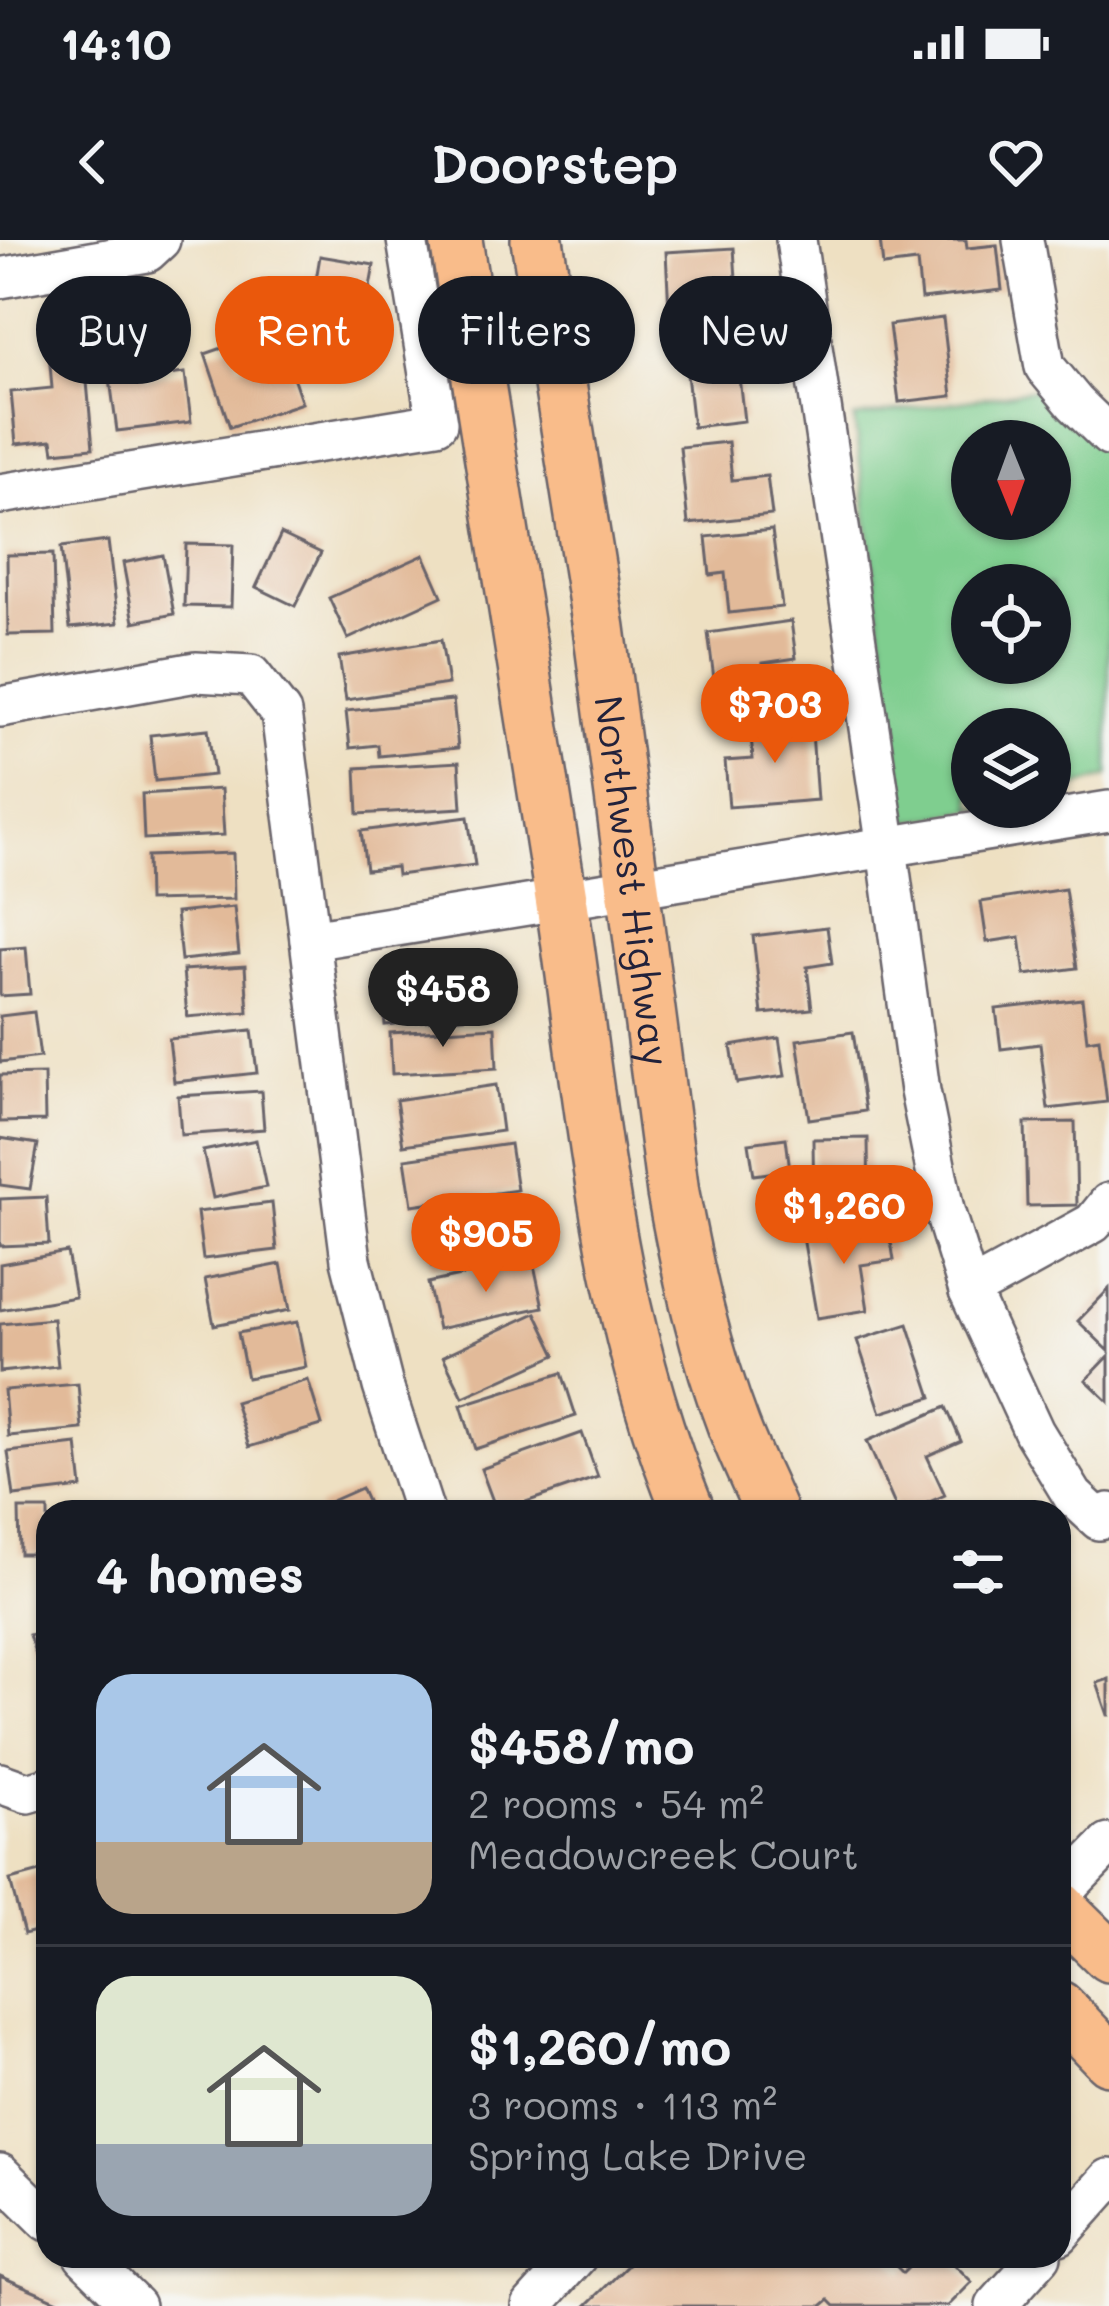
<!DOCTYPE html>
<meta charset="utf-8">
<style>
body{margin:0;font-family:Mali,sans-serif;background:#242831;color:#f1f3f6;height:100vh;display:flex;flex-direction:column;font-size:45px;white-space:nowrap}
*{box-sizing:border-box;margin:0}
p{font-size:39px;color:#9ea1a6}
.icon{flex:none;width:66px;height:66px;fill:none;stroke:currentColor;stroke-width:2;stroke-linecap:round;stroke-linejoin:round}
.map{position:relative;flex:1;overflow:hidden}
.panel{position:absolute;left:36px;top:1260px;width:1035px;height:768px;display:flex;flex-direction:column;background:#171b24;border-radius:36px;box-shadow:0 3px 9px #0004}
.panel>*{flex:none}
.hud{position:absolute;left:36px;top:36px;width:1038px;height:108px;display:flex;gap:24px}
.needle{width:78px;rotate:179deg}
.controls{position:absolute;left:951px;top:180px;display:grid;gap:24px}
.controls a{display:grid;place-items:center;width:120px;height:120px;border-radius:50%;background:#171b24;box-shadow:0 3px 9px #0004;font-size:60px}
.price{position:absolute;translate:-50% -102px;padding:0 27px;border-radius:42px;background:#ea580c;color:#fff;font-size:39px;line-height:78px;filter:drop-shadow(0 3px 6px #0008)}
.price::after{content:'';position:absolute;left:50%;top:72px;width:36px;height:27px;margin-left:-18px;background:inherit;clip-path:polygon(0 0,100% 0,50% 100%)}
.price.on{background:#222;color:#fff}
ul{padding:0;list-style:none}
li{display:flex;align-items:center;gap:36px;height:300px;padding:0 60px}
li+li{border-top:3px solid #363941}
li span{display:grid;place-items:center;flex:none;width:336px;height:240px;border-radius:36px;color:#555}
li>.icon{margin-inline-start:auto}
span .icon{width:144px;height:144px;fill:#fffc;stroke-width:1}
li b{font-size:51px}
h2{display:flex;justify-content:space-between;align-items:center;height:144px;padding:0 60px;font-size:51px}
.pill{padding:0 42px;border-radius:54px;background:#171b24;box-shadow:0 3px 9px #0004;font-size:42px;line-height:108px}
.pill.on{background:#ea580c;color:#fff}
.status{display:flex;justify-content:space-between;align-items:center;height:84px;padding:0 60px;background:#171b24;direction:ltr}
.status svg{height:33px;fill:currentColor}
header{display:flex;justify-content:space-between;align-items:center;height:156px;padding:0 60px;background:#171b24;font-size:54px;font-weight:600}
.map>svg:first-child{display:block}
.green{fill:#7fce8f;stroke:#507865;stroke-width:3;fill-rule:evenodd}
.building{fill:#e2ba99}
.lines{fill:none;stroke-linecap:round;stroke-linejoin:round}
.minor-casing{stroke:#69646a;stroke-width:44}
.major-casing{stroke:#69646a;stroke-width:56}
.minor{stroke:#fff;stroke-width:39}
.major{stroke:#f9bc8a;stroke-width:51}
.labels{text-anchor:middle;stroke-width:9;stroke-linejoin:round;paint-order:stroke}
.street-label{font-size:39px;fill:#22223b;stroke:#f6f6f2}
</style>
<div class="status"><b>14:10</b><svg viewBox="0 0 49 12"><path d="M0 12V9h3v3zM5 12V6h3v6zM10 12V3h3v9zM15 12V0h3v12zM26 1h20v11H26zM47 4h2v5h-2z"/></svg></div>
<header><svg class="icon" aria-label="back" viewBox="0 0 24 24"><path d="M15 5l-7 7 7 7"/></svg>Doorstep<svg class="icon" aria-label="heart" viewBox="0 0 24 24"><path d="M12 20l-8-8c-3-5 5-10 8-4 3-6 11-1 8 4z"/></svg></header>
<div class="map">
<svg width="1109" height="2066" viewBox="0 0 1109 2066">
<rect width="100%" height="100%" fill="#f6f6f2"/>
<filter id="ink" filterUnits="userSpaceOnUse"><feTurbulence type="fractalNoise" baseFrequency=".00833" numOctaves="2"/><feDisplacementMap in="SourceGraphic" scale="24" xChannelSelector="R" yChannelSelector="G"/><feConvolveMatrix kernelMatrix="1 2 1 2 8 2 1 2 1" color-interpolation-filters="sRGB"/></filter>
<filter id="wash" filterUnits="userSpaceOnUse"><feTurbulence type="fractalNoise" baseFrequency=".004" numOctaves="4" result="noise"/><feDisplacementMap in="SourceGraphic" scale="48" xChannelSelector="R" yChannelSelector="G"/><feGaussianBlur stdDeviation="2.7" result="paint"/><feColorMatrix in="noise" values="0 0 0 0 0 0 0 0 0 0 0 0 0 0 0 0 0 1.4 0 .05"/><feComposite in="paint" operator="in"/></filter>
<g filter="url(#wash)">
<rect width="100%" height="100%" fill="#eee0c2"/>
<!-- green -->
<path class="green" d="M 1044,148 L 1109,217 L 1109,536 L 1050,555 L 1050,489 L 972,489 L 972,567 L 989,567 L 906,582 L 854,178 ZM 972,201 L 1050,201 L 1050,279 L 972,279 ZM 972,345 L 1050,345 L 1050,423 L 972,423 Z"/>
<g id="blocks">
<!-- building -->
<g class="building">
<path d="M 880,0 L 966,0 L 967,8 L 997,5 L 1002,50 L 921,59 L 917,22 L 883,26 Z"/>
<path d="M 734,8 L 739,86 L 670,89 L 666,12 Z"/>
<path d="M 320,16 L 374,25 L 361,96 L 308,88 Z"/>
<path d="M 943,78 L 952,156 L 899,162 L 889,85 Z"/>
<path d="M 735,102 L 744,181 L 693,187 L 684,108 Z"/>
<path d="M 231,105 L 239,126 L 284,110 L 302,163 L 230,187 L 205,114 Z"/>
<path d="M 141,106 L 144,138 L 185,133 L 191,182 L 117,191 L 106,110 Z"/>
<path d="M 84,109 L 93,208 L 54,212 L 52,200 L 16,204 L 11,152 L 52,148 L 49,113 Z"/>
<path d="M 728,202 L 732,240 L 767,236 L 772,275 L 688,284 L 680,207 Z"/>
<path d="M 772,290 L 782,367 L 729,373 L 725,333 L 710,335 L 706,297 Z"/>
<path d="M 281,294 L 321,313 L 295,366 L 256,347 Z"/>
<path d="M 108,301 L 118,383 L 70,388 L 61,307 Z"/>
<path d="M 186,304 L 233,305 L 231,367 L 184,366 Z"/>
<path d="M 53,314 L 55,394 L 8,395 L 7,315 Z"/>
<path d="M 163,315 L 174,374 L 134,382 L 123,323 Z"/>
<path d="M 424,315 L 442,356 L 348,399 L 329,358 Z"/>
<path d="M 791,381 L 796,418 L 763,423 L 768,462 L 718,469 L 708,393 Z"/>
<path d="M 441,400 L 448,444 L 346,460 L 339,417 Z"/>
<path d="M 453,460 L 458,508 L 379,516 L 378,505 L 350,508 L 346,471 Z"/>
<path d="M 811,479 L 817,560 L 729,567 L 725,521 L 753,519 L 750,484 Z"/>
<path d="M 208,489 L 214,535 L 155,541 L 150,495 Z"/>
<path d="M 459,522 L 462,568 L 358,574 L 356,528 Z"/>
<path d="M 221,549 L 224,595 L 144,599 L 142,554 Z"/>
<path d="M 468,577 L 475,625 L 397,635 L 396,627 L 366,630 L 361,591 Z"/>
<path d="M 233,613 L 234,659 L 148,661 L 147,616 Z"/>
<path d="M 1065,649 L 1077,728 L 1025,735 L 1020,697 L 987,702 L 981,662 Z"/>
<path d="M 234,667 L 239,714 L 181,720 L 176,673 Z"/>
<path d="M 827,687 L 832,723 L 807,727 L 812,769 L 762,774 L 753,696 Z"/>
<path d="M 26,707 L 30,754 L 0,756 L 0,709 Z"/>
<path d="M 245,726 L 248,772 L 187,777 L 183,730 Z"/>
<path d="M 487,730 L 492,774 L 385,785 L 381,742 Z"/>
<path d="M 1082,759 L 1087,800 L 1099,798 L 1107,862 L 1048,869 L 1040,804 L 1001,809 L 996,769 Z"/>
<path d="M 34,772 L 40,817 L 0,822 L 0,776 Z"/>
<path d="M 495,787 L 497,828 L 392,834 L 390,793 Z"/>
<path d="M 252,790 L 257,833 L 174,842 L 169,799 Z"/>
<path d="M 853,792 L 865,871 L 809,879 L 797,800 Z"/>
<path d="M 779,798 L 785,836 L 737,843 L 731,806 Z"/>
<path d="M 44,834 L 45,881 L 0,882 L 0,835 Z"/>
<path d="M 496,845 L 502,891 L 403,905 L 396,860 Z"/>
<path d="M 261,851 L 264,889 L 181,895 L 178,856 Z"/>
<path d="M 1075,882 L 1077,965 L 1027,966 L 1025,883 Z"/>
<path d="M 0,898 L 38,904 L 30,949 L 0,945 Z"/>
<path d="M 786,898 L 790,930 L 754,935 L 749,903 Z"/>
<path d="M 868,898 L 869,975 L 814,976 L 813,899 Z"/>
<path d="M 256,900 L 266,947 L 213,958 L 203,911 Z"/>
<path d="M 510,904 L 517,950 L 412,965 L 405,919 Z"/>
<path d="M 46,957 L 49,1004 L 0,1006 L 0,959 Z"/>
<path d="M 272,963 L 277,1010 L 203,1019 L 197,972 Z"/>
<path d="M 520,963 L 528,1009 L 432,1026 L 424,981 Z"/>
<path d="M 888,983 L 894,1020 L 861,1025 L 868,1070 L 817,1078 L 803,997 Z"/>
<path d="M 67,1012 L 75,1057 L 0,1070 L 0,1024 Z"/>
<path d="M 533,1020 L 543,1067 L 438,1089 L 428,1043 Z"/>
<path d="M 281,1024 L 290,1070 L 214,1085 L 205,1039 Z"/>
<path d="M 1109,1049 L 1109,1111 L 1078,1081 Z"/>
<path d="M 536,1073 L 556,1115 L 463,1157 L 443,1116 Z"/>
<path d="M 53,1079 L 58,1126 L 0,1132 L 0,1084 Z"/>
<path d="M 297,1082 L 306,1127 L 247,1138 L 238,1093 Z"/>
<path d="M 908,1084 L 932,1157 L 881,1173 L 857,1100 Z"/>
<path d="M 1109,1116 L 1109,1162 L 1086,1140 Z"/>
<path d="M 562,1133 L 576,1176 L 475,1209 L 461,1165 Z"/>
<path d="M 308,1140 L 322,1185 L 249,1207 L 235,1162 Z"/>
<path d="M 78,1144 L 82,1189 L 8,1196 L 4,1150 Z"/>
<path d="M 946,1167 L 961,1201 L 927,1216 L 945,1255 L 906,1272 L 898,1272 L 867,1201 Z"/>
<path d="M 582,1193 L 598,1237 L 497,1272 L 481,1229 Z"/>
<path d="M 77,1204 L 82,1248 L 14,1256 L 8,1212 Z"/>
<path d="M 361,1248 L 372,1272 L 320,1272 L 318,1267 Z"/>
<path d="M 19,1269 L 48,1269 L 48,1314 L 20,1314 Z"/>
<path d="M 48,1389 L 48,1448 L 47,1448 L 29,1395 Z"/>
<path d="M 1109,1439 L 1109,1475 L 1108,1475 L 1097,1443 Z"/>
<path d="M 48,1630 L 48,1688 L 24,1694 L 10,1640 Z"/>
<path d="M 637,2016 L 886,2016 L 903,2033 L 920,2016 L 946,2016 L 972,2042 L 948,2066 L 835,2066 L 829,2060 L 822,2066 L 586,2066 Z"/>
<path d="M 0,2036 L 61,2062 L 59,2066 L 0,2066 Z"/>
</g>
</g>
</g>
<g filter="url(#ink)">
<use href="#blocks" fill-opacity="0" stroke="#69646a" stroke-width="3"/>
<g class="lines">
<!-- minor casing -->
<g class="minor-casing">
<g id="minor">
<path d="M 796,0 L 887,608 L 920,851 L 944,970 L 969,1051 L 1034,1192 L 1073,1256 L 1099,1280 L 1109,1273"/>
<path d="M 1023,0 L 1045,127 L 1075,163 L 1109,196"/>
<path d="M 0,38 L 147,12 L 160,0"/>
<path d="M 0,254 L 437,183 L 407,0"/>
<path d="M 0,467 L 196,432 L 251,435 L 281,473 L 351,1020 L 383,1146 L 424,1272"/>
<path d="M 310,700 L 1109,571"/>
<path d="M 969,1051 L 1093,983 L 1109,963"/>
<path d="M 0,1543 L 28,1553 L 48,1547"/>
<path d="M 1059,1655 L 1109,1604"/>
<path d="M 0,1934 L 48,1981"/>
<path d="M 1059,1995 L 1109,1939"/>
<path d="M 84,2016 L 135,2066"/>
<path d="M 532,2066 L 577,2016"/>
<path d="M 996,2066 L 1041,2016"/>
</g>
</g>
<!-- major casing -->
<g class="major-casing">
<g id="major">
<path d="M 456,0 C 491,219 528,438 561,658 C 593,868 606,1074 689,1272"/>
<path id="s1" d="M 537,0 L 599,388 L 673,953 C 688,1033 705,1111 734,1187 C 745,1216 759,1244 771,1272"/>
<path d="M 1059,1667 L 1109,1716"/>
<path d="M 1059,1767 L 1109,1819"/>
</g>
</g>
<!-- minor -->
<use href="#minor" class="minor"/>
<!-- major -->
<use href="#major" class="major"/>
</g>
</g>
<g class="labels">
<!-- street labels -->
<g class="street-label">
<text dy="14" stroke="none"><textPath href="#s1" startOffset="648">Northwest Highway</textPath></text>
</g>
</g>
</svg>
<div class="controls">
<a><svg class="needle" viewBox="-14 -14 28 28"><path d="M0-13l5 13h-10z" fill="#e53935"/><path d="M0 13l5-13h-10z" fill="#9ea1a6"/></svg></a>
<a><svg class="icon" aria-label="locate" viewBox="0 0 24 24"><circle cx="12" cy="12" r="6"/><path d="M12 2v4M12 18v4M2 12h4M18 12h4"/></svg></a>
<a><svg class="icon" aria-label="layers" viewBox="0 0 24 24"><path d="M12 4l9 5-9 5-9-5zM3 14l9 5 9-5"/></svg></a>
</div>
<b class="price" style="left:775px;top:526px">$703</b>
<b class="price on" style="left:443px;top:810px">$458</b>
<b class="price" style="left:844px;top:1027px">$1,260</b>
<b class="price" style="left:486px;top:1055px">$905</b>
<div class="hud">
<a class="pill">Buy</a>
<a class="pill on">Rent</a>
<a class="pill">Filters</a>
<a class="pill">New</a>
</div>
<section class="panel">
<h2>4 homes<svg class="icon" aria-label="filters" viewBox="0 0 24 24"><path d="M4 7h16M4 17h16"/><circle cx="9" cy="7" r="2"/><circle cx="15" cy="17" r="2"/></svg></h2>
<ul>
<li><span style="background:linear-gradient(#a9c7e8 70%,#b9a48a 0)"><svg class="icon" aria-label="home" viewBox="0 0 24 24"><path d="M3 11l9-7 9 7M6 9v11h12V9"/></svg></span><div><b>$458/mo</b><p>2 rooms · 54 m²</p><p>Meadowcreek Court</p></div></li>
<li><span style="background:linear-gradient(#dfe7d0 70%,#9aa5b1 0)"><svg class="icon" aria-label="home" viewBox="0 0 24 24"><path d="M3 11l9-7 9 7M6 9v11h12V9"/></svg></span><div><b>$1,260/mo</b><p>3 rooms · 113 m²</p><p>Spring Lake Drive</p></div></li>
</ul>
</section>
</div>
